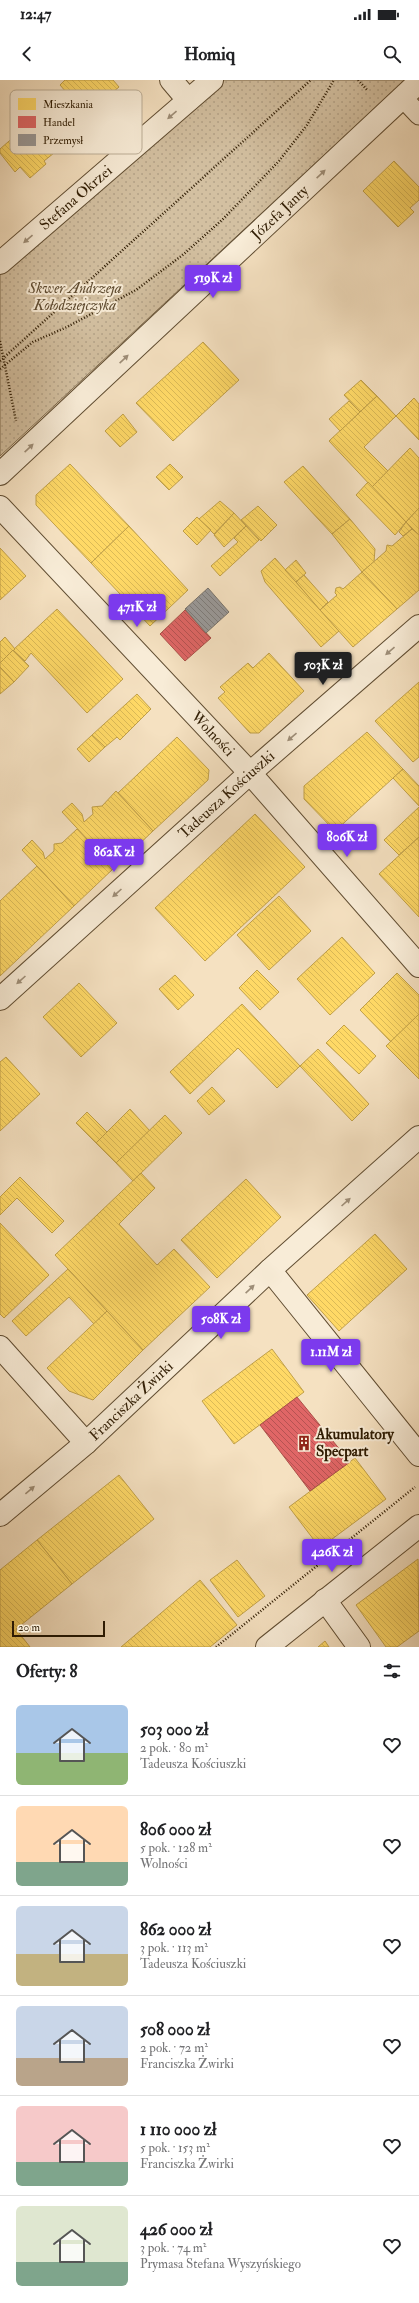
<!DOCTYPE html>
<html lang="pl">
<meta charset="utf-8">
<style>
body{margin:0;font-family:"IM FELL Double Pica",serif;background:#f2f2f2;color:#202124;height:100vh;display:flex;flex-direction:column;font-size:15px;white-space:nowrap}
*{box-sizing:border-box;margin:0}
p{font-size:13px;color:#757577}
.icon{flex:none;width:22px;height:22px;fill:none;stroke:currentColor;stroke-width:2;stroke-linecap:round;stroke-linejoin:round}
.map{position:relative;height:1567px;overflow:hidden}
.details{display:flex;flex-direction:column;background:#fff;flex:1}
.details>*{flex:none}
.scale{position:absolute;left:12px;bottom:10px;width:93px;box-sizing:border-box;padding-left:4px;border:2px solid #2f1c03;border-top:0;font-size:11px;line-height:14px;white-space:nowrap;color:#2f1c03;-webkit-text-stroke:3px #f8ecd7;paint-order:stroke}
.price{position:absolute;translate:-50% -34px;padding:0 9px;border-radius:4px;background:#7c3aed;color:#fff;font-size:13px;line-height:26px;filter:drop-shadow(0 1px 2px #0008)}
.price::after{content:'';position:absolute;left:50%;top:24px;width:12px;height:9px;margin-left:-6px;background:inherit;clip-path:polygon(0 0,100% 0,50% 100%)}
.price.selected{background:#222;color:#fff}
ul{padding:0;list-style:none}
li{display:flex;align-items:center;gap:12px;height:100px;padding:0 16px}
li+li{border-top:1px solid #e0e0e0}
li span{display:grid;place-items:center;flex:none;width:112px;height:80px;border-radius:6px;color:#555}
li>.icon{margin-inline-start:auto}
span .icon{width:48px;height:48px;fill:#fffc;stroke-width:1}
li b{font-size:17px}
h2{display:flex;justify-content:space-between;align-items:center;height:48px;padding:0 16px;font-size:17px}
.status{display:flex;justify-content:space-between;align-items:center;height:28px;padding:0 20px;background:#fff;direction:ltr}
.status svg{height:11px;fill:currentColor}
header{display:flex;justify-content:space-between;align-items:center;height:52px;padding:0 16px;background:#fff;font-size:18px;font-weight:700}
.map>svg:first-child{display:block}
.park{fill:url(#park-dots);stroke:#816e52}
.homes{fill:url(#homes-back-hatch);stroke:#c1a048}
.shops{fill:url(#shops-back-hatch);stroke:#ab5048}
.industry{fill:url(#industry-back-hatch);stroke:#79746c}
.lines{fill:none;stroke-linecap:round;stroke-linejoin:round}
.service-casing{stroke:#604d32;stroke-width:21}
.minor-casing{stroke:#604d32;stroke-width:24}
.tertiary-casing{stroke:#604d32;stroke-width:24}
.path{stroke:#2f1c03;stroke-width:2.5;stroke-dasharray:1 2;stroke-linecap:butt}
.service{stroke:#f8ecd7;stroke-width:19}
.minor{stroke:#f8ecd7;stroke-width:22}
.tertiary{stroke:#f8ecd7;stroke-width:22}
.oneway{fill:#9e8e78}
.labels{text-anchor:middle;stroke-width:4;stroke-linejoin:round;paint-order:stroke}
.street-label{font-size:15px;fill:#2f1c03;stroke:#f8ecd7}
.park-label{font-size:15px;font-style:italic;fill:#604d32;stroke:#f8ecd7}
.poi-label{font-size:15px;font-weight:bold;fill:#2f1c03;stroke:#f8ecd7;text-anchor:start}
.key{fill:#f8ecd7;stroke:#bcae97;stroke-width:1}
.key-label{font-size:11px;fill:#2f1c03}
</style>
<div class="status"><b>12:47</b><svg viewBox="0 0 49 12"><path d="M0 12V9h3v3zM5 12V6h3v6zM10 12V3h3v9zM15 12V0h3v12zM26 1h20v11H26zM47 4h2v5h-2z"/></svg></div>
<header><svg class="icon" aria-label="back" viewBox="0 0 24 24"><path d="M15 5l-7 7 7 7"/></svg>Homiq<svg class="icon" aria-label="search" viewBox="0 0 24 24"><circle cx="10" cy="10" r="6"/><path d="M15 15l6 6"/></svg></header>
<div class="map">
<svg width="419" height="1567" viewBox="0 0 419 1567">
<defs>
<pattern id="park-dots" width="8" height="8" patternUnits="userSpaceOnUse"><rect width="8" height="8" fill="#d3c0a1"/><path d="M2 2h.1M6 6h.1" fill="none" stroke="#b5a489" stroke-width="1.8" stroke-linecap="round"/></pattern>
<pattern id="homes-back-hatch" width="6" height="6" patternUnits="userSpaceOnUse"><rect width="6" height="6" fill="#ffd966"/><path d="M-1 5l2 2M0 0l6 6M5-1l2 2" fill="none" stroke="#dbba57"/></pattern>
<pattern id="shops-back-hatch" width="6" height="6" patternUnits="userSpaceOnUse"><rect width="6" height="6" fill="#e06666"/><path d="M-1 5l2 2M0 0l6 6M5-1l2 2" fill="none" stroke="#b65352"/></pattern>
<pattern id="industry-back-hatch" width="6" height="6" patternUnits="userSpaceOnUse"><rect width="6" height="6" fill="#999"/><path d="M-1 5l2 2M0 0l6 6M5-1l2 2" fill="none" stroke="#7d7c7b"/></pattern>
</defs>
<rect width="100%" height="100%" fill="#f5e1c1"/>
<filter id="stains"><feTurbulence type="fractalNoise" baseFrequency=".005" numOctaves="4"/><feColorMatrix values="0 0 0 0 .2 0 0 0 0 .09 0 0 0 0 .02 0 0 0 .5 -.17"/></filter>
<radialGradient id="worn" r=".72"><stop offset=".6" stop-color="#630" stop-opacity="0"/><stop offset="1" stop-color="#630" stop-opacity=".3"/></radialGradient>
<!-- park -->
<path class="park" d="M 223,0 L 405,0 L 0,376 L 0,193 Z"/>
<!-- homes -->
<g class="homes">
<path d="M 65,0 L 113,0 L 119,7 L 86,35 L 60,5 Z"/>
<path d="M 34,39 L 59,69 L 44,81 L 46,84 L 30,98 L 20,87 L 15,92 L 0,73 L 0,69 Z"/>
<path d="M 394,81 L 419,107 L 419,120 L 410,128 L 414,132 L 398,147 L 363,111 Z"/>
<path d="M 203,262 L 239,300 L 173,361 L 136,323 Z"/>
<path d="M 361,300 L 377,316 L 360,332 L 344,315 Z"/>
<path d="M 377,316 L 396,336 L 364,367 L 388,391 L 372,407 L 329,361 Z"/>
<path d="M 414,318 L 419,324 L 419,360 L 396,336 Z"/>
<path d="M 349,321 L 360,332 L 340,351 L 329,339 Z"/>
<path d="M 123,334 L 137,352 L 120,367 L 105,351 Z"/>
<path d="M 410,368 L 419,378 L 419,428 L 406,442 L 372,407 Z"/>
<path d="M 70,384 L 129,446 L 91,483 L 36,425 L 36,415 Z"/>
<path d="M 170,384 L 183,397 L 169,410 L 156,397 Z"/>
<path d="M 303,386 L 350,439 L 332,454 L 284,402 Z"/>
<path d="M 368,402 L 406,442 L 395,455 L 356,415 Z"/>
<path d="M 220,421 L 234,433 L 214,454 L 199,439 Z"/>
<path d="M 258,426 L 277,445 L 261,461 L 241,440 Z"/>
<path d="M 419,428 L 419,455 L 406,442 Z"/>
<path d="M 234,433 L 246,446 L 224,467 L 214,455 Z"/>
<path d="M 197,437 L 211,450 L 197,465 L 183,451 Z"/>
<path d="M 350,439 L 375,469 L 374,482 L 362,492 L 332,454 Z"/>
<path d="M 406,442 L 412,449 L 403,456 L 399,452 Z"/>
<path d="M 129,446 L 188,510 L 150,546 L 91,483 Z"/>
<path d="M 246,446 L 259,460 L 220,496 L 211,486 L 238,462 L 234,458 Z"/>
<path d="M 412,449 L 419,455 L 419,510 L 397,529 L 362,492 L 386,471 L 387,465 L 392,466 Z"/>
<path d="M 0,468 L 26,496 L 0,520 Z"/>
<path d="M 275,478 L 339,551 L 321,567 L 265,502 L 261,491 Z"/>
<path d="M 296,480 L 306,493 L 296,502 L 285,490 Z"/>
<path d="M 362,492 L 397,529 L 353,567 L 320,530 L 337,515 L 335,513 L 336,508 L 340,507 L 343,509 Z"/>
<path d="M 304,495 L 328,522 L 320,530 L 296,502 Z"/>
<path d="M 57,529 L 123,599 L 87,633 L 31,573 L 25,581 L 13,570 Z"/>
<path d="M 5,557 L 15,569 L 0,583 L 0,562 Z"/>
<path d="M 13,570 L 29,586 L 14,602 L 0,587 L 0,583 Z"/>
<path d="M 269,573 L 304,611 L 259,653 L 250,653 L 218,618 L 225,612 L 220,607 L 248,583 L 253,588 Z"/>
<path d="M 0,587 L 14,602 L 0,614 Z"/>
<path d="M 419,602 L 419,677 L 413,682 L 375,641 Z"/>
<path d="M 137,614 L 151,629 L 120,660 L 117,657 L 105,667 L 92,655 Z"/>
<path d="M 367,652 L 403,689 L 335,751 L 304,719 L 304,706 Z"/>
<path d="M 92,655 L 105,667 L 89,682 L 77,669 Z"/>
<path d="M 177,657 L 209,690 L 208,700 L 153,751 L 118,713 Z"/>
<path d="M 403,689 L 419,706 L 419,726 L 393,698 Z"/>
<path d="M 116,711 L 153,751 L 114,788 L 62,732 L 72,723 L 82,734 L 84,742 L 93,734 L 92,727 L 102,726 Z"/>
<path d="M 419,727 L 419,757 L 399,775 L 384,760 Z"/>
<path d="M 255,734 L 305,787 L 205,881 L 155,828 Z"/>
<path d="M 77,749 L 114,788 L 74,826 L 22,770 L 32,760 L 43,772 L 45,779 L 54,771 L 54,764 L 62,763 Z"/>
<path d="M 419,757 L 419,837 L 379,794 Z"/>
<path d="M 37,786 L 74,826 L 0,896 L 0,821 Z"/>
<path d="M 279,816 L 311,851 L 269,890 L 237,855 Z"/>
<path d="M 342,857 L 375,893 L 330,935 L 297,899 Z"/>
<path d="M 257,890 L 279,912 L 260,930 L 239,908 Z"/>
<path d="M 397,893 L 419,915 L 419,934 L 391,962 L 360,930 Z"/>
<path d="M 175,895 L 194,915 L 178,930 L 159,909 Z"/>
<path d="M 79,903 L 117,943 L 81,977 L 43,937 Z"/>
<path d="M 242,924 L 300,986 L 277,1008 L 238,968 L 190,1014 L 170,992 Z"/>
<path d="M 419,934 L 419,999 L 386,966 Z"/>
<path d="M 344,945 L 376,976 L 359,994 L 326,963 Z"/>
<path d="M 318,969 L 369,1024 L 352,1041 L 300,986 Z"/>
<path d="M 6,977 L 40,1014 L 0,1051 L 0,982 Z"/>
<path d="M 212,1007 L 225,1021 L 209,1035 L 197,1021 Z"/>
<path d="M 130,1029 L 150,1051 L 116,1083 L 96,1063 Z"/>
<path d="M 87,1032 L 107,1052 L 96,1063 L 76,1043 Z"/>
<path d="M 165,1035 L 182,1053 L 133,1101 L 116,1083 Z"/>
<path d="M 141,1093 L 155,1108 L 119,1144 L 157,1185 L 174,1169 L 210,1207 L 143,1270 L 55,1175 Z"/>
<path d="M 20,1097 L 64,1141 L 52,1153 L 17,1118 L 0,1135 L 0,1117 Z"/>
<path d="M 246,1099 L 281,1137 L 217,1198 L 181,1160 Z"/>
<path d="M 0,1143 L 49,1195 L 4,1238 L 0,1234 Z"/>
<path d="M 375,1154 L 407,1189 L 339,1251 L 307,1215 Z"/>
<path d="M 68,1189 L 107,1231 L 94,1244 L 69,1217 L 26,1256 L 12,1241 Z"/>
<path d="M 107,1231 L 143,1270 L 93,1320 L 69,1311 L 47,1288 Z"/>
<path d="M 272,1269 L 304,1312 L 234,1364 L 202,1321 Z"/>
<path d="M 355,1378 L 386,1419 L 320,1468 L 289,1427 Z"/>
<path d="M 119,1395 L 154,1439 L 72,1504 L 37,1460 Z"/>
<path d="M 37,1460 L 72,1504 L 16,1549 L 30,1567 L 0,1567 L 0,1490 Z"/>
<path d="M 418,1479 L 419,1551 L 397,1567 L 386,1567 L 356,1525 Z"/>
<path d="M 237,1480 L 265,1516 L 238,1537 L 210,1500 Z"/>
<path d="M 200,1500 L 237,1545 L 210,1567 L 121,1567 Z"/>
<path d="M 325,1561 L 329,1567 L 318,1567 Z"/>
</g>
<!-- shops -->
<g class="shops">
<path d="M 185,530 L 211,558 L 185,581 L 160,554 Z"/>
<path d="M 297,1317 L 350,1382 L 310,1411 L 260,1345 Z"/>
</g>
<!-- industry -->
<path class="industry" d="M 208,508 L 229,532 L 206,553 L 185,529 Z"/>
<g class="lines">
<!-- service casing -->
<g class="service-casing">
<path id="service" d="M 402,17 L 419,35"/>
</g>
<!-- minor casing -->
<g class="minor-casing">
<g id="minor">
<path d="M 171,0 L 188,20"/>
<path id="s1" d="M 0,183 L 212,0"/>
<path id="s2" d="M 0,394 L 419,2"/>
<path id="s3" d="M 0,427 L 250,693 L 419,886"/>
<path id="s4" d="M 0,919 L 250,693 L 419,546"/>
<path d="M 270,1190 L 419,1375"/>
<path d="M 0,1267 L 86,1363"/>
<path id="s5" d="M 0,1435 L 86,1363 L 270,1190 L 419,1057"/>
<path d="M 325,1520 L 359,1567"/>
</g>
</g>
<!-- tertiary casing -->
<g class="tertiary-casing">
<path id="tertiary" d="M 267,1567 L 419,1446"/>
</g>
<!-- path -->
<g class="path">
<path d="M 358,0 L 368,11"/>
<path d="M 0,261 L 16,341"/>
<path d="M 0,281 L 311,0"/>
<path d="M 0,289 L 33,262 L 67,247 L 136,210 L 184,174 L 223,139 L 279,81 L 307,45 L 334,0"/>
<path d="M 216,1567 L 415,1407"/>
</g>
<!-- service -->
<use href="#service" class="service"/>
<!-- minor -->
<use href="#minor" class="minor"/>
<!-- tertiary -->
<use href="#tertiary" class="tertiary"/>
</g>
<!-- one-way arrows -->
<defs><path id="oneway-solid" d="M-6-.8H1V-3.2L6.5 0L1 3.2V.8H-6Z"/></defs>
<g class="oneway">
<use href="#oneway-solid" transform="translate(172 35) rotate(139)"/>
<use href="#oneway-solid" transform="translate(321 94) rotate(-43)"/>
<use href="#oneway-solid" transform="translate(28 159) rotate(139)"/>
<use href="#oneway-solid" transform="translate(124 279) rotate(-43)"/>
<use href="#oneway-solid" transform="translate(29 368) rotate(-43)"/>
<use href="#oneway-solid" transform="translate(390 571) rotate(139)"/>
<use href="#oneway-solid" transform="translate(292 657) rotate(139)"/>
<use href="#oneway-solid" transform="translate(117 813) rotate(138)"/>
<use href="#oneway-solid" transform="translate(21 900) rotate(138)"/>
<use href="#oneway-solid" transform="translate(346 1122) rotate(-42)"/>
<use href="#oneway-solid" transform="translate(250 1209) rotate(-43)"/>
<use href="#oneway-solid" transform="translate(30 1410) rotate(-40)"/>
</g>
<!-- icons -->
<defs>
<g id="building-bare" transform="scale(1.2)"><path d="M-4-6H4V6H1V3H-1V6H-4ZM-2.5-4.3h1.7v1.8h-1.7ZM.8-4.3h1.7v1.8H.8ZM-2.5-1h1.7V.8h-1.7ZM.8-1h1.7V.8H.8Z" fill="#8f2418" stroke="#f8ecd7" stroke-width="2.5" paint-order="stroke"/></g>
</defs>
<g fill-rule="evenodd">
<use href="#building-bare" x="304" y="1363"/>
</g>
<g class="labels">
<!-- street labels -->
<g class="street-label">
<text dy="5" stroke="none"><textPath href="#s1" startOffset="100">Stefana Okrzei</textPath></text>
<text dy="5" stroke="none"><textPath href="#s2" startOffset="383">Józefa Janty</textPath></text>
<text dy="5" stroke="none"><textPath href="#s3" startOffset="311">Wolności</textPath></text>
<text dy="5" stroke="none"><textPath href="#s4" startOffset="305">Tadeusza Kościuszki</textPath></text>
<text dy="5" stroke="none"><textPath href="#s5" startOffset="174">Franciszka Żwirki</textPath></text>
</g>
<!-- park labels -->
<g class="park-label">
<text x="75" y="213">Skwer Andrzeja<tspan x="75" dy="17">Kołodziejczyka</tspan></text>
</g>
<!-- poi labels -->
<g class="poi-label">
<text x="316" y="1359">Akumulatory<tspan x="316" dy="17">Specpart</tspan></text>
</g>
</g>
<!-- legend -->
<rect x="10" y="10" width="132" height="64" rx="6" class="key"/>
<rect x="18" y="18" width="18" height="12" fill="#ffd966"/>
<rect x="18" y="36" width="18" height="12" fill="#e06666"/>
<rect x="18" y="54" width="18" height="12" fill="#999"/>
<g class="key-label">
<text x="43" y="28">Mieszkania</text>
<text x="43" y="46">Handel</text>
<text x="43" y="64">Przemysł</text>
</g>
<rect width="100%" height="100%" filter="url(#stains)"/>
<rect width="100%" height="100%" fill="url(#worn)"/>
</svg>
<div class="scale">20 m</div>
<b class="price" style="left:213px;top:219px">519K zł</b>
<b class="price" style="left:137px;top:548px">471K zł</b>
<b class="price selected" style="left:323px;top:606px">503K zł</b>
<b class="price" style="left:347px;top:778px">806K zł</b>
<b class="price" style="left:114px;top:793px">862K zł</b>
<b class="price" style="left:221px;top:1260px">508K zł</b>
<b class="price" style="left:331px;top:1293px">1.11M zł</b>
<b class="price" style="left:332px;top:1493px">426K zł</b>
</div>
<section class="details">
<h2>Oferty: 8<svg class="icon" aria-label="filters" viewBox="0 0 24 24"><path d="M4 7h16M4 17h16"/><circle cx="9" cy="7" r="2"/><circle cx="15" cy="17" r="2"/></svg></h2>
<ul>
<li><span style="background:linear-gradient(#a9c7e8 60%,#8fb573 0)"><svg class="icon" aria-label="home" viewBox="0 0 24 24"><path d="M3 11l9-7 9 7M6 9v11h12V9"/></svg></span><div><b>503 000 zł</b><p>2 pok. · 80 m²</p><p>Tadeusza Kościuszki</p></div><svg class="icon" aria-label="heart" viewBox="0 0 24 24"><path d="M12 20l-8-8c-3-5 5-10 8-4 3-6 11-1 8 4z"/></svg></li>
<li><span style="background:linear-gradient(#ffd9b3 70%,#7fa58c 0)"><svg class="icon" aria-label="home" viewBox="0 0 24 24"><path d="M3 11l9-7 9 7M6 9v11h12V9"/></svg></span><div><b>806 000 zł</b><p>5 pok. · 128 m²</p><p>Wolności</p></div><svg class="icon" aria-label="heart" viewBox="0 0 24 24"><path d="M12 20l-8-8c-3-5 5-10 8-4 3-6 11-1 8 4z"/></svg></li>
<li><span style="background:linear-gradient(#c9d6e8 60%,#c2b280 0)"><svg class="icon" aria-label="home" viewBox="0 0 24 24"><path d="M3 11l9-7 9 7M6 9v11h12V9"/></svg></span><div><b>862 000 zł</b><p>3 pok. · 113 m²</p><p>Tadeusza Kościuszki</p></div><svg class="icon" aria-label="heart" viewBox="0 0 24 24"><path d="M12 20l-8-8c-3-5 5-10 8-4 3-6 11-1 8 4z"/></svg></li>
<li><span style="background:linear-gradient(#c9d6e8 65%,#b9a48a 0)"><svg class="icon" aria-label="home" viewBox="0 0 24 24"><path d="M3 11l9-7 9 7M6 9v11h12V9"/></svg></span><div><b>508 000 zł</b><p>2 pok. · 72 m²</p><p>Franciszka Żwirki</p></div><svg class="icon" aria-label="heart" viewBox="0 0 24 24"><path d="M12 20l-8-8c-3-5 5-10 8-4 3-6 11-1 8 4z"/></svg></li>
<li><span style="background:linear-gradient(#f6c9c9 70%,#7fa58c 0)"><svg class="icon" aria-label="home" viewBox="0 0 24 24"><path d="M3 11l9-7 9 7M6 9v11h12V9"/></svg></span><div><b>1 110 000 zł</b><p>5 pok. · 153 m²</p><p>Franciszka Żwirki</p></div><svg class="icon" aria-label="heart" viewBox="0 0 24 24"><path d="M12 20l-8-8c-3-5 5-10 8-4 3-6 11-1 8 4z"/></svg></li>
<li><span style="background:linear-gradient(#dfe7d0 70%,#7fa58c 0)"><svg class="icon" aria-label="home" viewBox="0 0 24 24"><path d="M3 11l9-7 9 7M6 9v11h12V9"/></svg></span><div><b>426 000 zł</b><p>3 pok. · 74 m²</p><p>Prymasa Stefana Wyszyńskiego</p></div><svg class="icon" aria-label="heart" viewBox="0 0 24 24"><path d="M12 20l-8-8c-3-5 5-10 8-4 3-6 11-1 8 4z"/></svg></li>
</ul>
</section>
